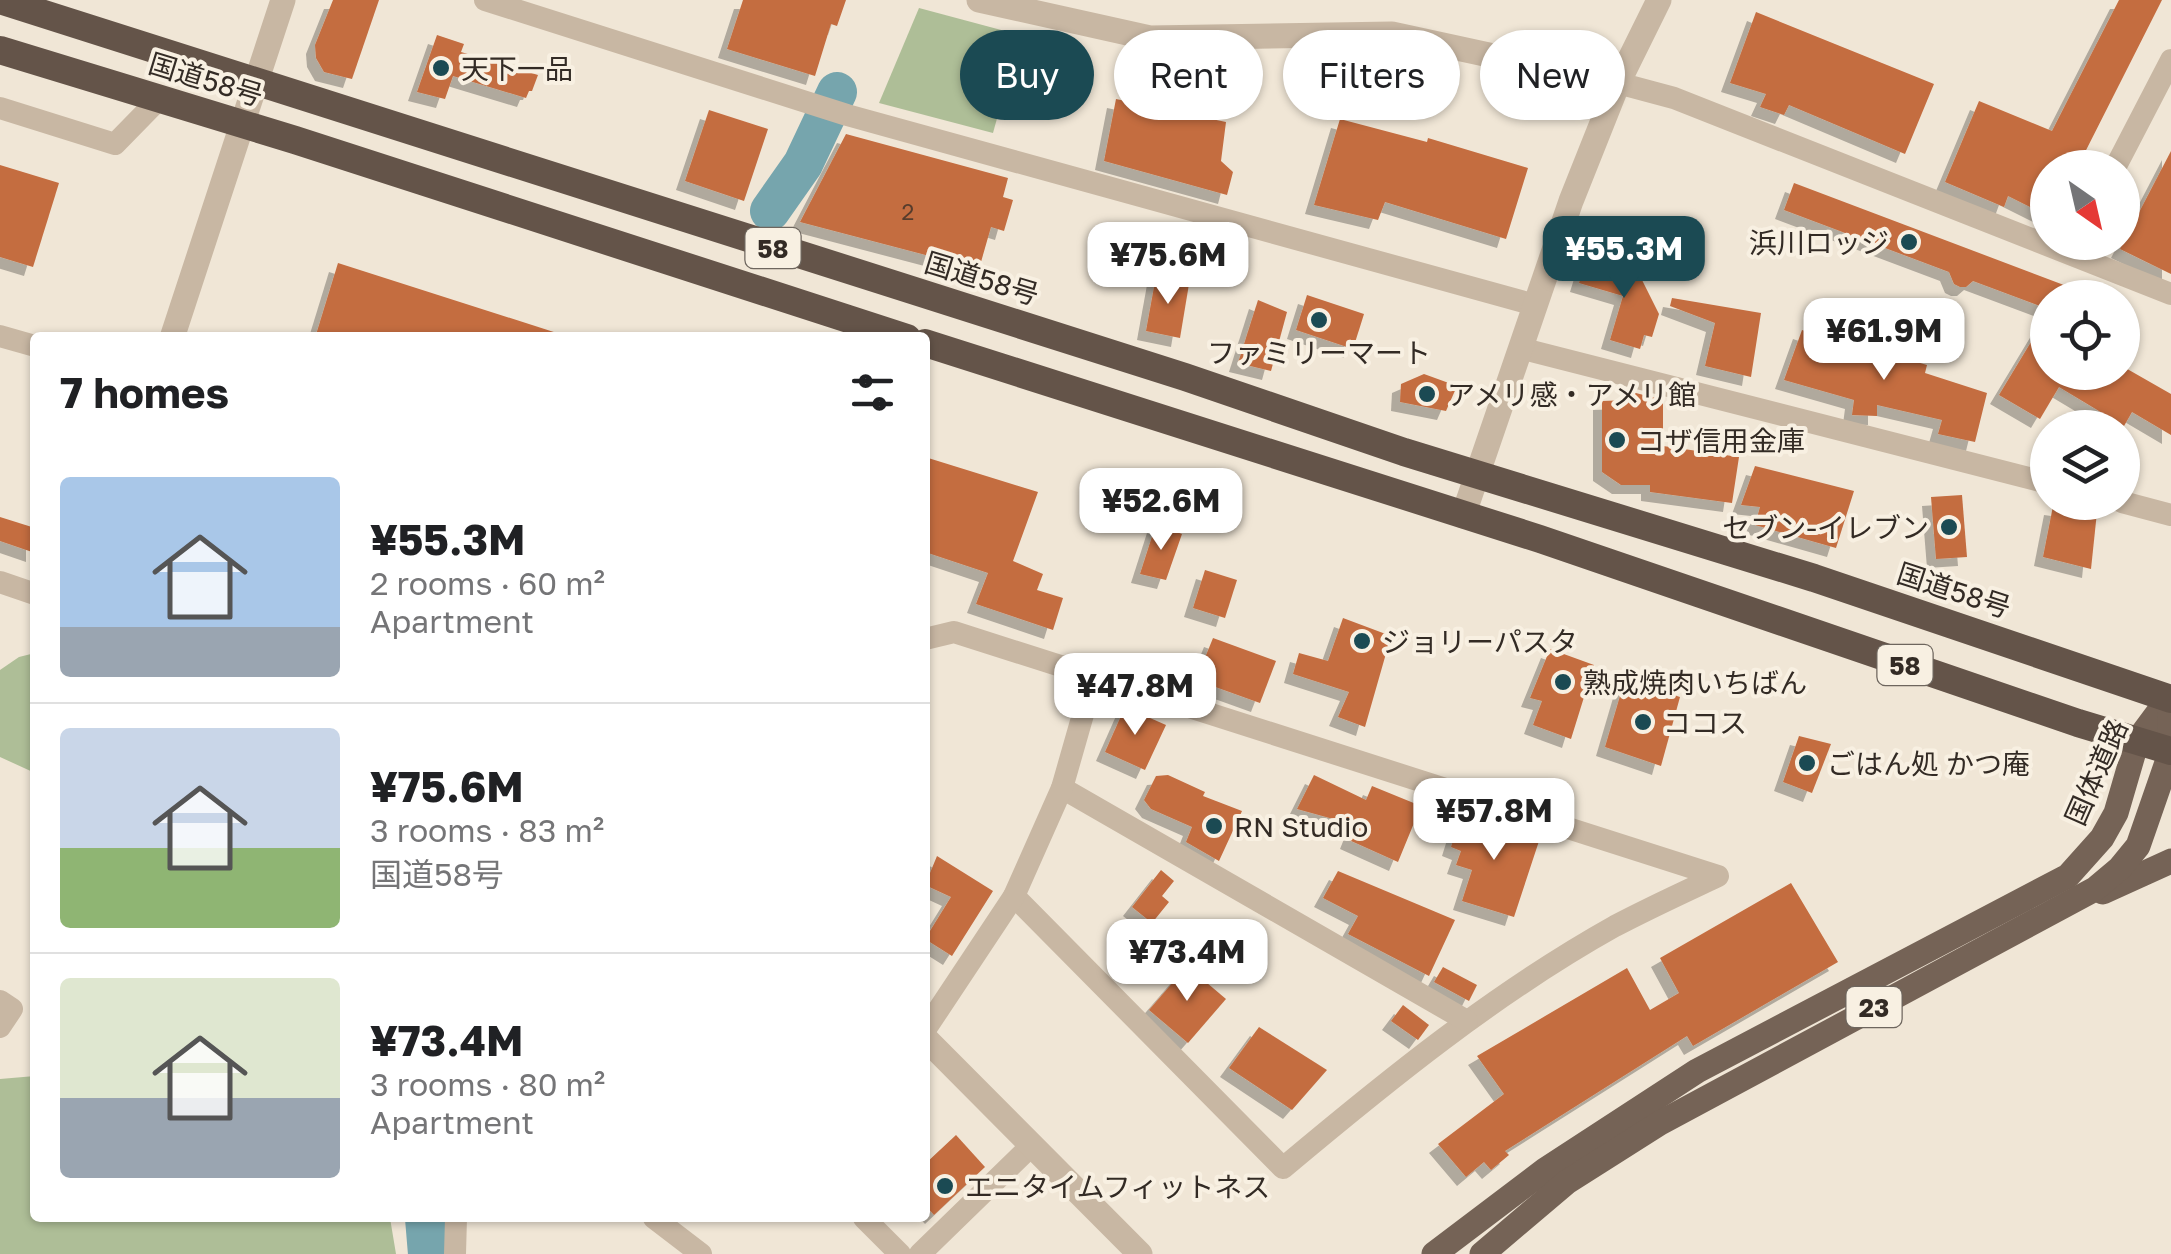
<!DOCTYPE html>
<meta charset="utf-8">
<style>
:root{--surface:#fff;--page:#f6f6f6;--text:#202124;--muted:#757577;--line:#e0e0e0;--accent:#1b4a53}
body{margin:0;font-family:"Golos Text","Noto Sans JP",sans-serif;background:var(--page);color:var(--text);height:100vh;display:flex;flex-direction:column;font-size:38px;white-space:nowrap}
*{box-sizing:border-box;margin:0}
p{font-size:32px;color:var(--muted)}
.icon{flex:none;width:55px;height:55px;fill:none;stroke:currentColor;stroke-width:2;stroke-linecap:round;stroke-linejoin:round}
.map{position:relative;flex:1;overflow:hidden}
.details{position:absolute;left:30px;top:332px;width:900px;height:890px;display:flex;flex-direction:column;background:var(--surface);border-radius:10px;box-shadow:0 2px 8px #0004}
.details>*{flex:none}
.guide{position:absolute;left:960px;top:30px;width:950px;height:90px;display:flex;gap:20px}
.needle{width:65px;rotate:146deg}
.buttons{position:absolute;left:2030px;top:150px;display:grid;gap:20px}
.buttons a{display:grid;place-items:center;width:110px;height:110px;border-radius:50%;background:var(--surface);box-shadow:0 2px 8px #0004;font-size:50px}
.price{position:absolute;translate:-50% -85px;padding:0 22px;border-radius:20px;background:#fff;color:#222;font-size:32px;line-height:65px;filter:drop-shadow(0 2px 5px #0008)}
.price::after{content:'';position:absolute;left:50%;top:60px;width:30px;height:22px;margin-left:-15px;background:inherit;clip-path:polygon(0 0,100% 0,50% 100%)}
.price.current{background:var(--accent);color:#fff}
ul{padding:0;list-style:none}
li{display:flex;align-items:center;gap:30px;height:250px;padding:0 30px}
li+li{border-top:2px solid var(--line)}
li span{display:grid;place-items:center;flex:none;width:280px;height:200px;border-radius:10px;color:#555}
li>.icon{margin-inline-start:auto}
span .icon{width:120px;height:120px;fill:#fffc;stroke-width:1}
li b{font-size:42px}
h2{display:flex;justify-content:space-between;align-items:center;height:120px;padding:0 30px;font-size:42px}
.pill{padding:0 35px;border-radius:45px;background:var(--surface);box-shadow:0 2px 8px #0004;font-size:35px;line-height:90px}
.pill.current{background:var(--accent);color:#fff}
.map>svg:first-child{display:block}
</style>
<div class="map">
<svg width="2171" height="1254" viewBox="0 0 2171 1254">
<defs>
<filter id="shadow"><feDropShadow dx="-9" dy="9" stdDeviation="0" flood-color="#0004"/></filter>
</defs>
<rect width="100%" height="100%" fill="#f0e6d6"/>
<!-- green -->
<g fill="#aebe97">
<polygon points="919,8 1020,35 993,133 879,103"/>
<polygon points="31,654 35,655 35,773 0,757 0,670 19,657"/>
<polygon points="35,1076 35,1218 390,1218 396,1254 0,1254 0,1079"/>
</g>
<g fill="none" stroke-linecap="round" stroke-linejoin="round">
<!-- river -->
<g stroke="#76a5ad" stroke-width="40">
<polyline points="770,211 803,164 837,92"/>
<polyline points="425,1218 428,1254"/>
</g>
</g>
<!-- building -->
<g fill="#c46d40" filter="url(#shadow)">
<polygon points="333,0 379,0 352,79 324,72 316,58 315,45"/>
<polygon points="743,0 846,0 837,26 831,24 815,76 727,49"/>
<polygon points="2119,0 2162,0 2077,168 2048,168 2048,216 2008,196 2004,207 1945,182 1979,101 2052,131"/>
<polygon points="1756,12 1934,84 1905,154 1789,105 1784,115 1760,107 1766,94 1730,83"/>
<polygon points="437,35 464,44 461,52 538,75 532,91 529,91 526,98 453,76 445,99 417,92"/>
<polygon points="1116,99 1226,122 1221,161 1233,172 1227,195 1104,161"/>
<polygon points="709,110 768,129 744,201 685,181"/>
<polygon points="1340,119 1427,142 1428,138 1528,168 1506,239 1385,202 1378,220 1314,205"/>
<polygon points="846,134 1008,178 1003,197 1013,200 1004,231 991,227 979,269 800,222"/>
<polygon points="2171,151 2171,274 2120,249"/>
<polygon points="0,165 59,183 33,267 0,257"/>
<polygon points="1794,183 2093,296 2092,298 2048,298 2048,309 1973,281 1966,287 1960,287 1954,284 1949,272 1784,210"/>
<polygon points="1587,257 1634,271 1633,274 1640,276 1659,314 1652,337 1644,335 1640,349 1610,340 1623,296 1579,283"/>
<polygon points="338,263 560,334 559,338 315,338"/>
<polygon points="1156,276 1189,284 1180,338 1146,331"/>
<polygon points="1307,295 1364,314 1353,349 1296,330"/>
<polygon points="1672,298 1761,313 1751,377 1705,366 1715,323 1670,306"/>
<polygon points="1258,300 1287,312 1271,371 1238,363"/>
<polygon points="2048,314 2048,372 2122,372 2122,366 2171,394 2171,435 2132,412 2124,426 2059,387 2040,419 1999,395"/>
<polygon points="1802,330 1837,342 1838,333 1877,343 1876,350 1927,365 1925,373 1987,393 1975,442 1938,434 1942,420 1877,405 1877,416 1852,415 1854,400 1784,380"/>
<polygon points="1424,374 1457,386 1446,411 1400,402 1401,384"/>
<polygon points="1632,392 1663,400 1663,446 1739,457 1732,503 1650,492 1650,485 1621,485 1602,472 1602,401 1630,400"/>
<polygon points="925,457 1038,492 1013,561 1043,574 1037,590 1063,598 1053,630 976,604 988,573 925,552"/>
<polygon points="1755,466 1854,491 1836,548 1755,525 1760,507 1741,505"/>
<polygon points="1962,495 1967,557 1936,559 1931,497"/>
<polygon points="2053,506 2097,512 2091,569 2043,557"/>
<polygon points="0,517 35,528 35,553 0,541"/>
<polygon points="1156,524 1182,534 1166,580 1140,574"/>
<polygon points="1205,570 1237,580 1225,618 1193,608"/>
<polygon points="1343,618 1391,636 1365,727 1338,717 1349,692 1293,674 1299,653 1328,661"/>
<polygon points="1213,638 1276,661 1260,703 1196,680"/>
<polygon points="1550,649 1594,665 1571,739 1533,725 1542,701 1530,698"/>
<polygon points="1625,679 1680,697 1661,766 1605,747"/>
<polygon points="1125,707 1166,725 1145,770 1105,752"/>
<polygon points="1799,736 1831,744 1812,793 1783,782"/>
<polygon points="1168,775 1205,792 1203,796 1242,811 1219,861 1186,842 1192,827 1151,809 1144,800 1156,776"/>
<polygon points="1314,775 1366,800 1372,786 1421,806 1398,862 1349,840 1355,825 1297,809"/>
<polygon points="1462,812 1540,838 1514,917 1462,901 1472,870 1456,865 1461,851 1451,847"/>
<polygon points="937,856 993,891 952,956 925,939 951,897 925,885"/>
<polygon points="1161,870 1174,881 1162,896 1169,902 1152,923 1132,907"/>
<polygon points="1338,871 1455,920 1429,976 1348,934 1358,916 1323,898"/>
<polygon points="1791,883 1838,962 1693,1046 1687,1036 1505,1151 1509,1155 1491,1170 1484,1162 1466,1177 1438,1144 1504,1094 1477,1056 1627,968 1650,1010 1679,993 1660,958"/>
<polygon points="1187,966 1226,999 1188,1043 1149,1010"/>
<polygon points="1443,967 1477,985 1469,1001 1434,982"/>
<polygon points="1403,1005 1429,1025 1418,1040 1391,1021"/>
<polygon points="1259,1027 1327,1070 1292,1110 1229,1068"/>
<polygon points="956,1135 985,1167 934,1215 925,1205 925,1164"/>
</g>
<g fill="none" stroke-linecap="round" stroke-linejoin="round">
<!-- minor -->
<g stroke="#c8b7a3" stroke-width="22">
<polyline points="485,0 847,115 1535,305"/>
<polyline points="1618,83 1674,98 2171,294"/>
<polyline points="0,108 115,144 159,99"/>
<polyline points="2115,168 2171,60"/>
<polyline points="0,336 35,346"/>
<polyline points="1520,348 2048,483"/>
<polyline points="2122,502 2171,515"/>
<polyline points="0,582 35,594"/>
<path d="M925,639L954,632L1718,876C1684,892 1649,908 1615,926C1495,993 1388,1080 1283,1168L1014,896"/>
<polyline points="1062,788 1467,1021"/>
<polyline points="0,1001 12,1009 0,1027"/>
<polyline points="925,1030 1014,896 1062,788 1094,676"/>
<polyline points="654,1218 701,1254"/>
<polyline points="864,1218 900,1254"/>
<polyline points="455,1254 456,1218"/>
<polyline points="920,1254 1032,1145"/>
</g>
<!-- tertiary -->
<g stroke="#c8b7a3" stroke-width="25">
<polyline points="979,0 1150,38 1392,34 1618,83"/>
<polyline points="172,338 283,0"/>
<polyline points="1463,516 1571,201 1618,83 1659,0"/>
<polyline points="925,1038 1140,1254"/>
</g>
<!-- primary -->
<g stroke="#756356" stroke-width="25">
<polyline points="2103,892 2171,861"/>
<polyline points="1434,1254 1545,1170 1697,1071 2068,876 2102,838 2116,813 2137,741 2169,698"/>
<polyline points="1482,1254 1567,1182 1660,1123 2095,889 2120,868 2138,846 2171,751 2169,698"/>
</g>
<!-- trunk -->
<g stroke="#645449" stroke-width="28">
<polyline points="0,0 1185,377 1404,452 1814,578 2171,699"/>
<polyline points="0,50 295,140 907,338"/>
<polyline points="925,343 1540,539 2078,723 2171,751"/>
</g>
</g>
<!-- markers -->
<g fill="#1b4a53" stroke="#f8f0e2" stroke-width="4">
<circle cx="441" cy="68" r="10"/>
<circle cx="1909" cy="242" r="10"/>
<circle cx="1319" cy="320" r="10"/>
<circle cx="1427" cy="394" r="10"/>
<circle cx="1617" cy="440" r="10"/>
<circle cx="1949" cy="527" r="10"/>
<circle cx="1362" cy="641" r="10"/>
<circle cx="1563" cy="682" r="10"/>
<circle cx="1643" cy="722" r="10"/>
<circle cx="1807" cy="763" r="10"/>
<circle cx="1214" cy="826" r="10"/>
<circle cx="945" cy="1186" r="10"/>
</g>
<g text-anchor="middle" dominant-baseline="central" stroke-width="8" stroke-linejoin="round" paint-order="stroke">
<!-- number labels -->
<g font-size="22" fill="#573c2c">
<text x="908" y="211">2</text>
</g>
<!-- shield labels -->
<g fill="#f8f0e2" stroke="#6e665e" stroke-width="2.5">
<rect x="745.5" y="228" width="55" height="40" rx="8"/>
<rect x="1877.5" y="645" width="55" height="40" rx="8"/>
<rect x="1846.5" y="987" width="55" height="40" rx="8"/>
</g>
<g font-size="25" font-weight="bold" fill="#332b25">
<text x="773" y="248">58</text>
<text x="1905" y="665">58</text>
<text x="1874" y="1007">23</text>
</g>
<!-- poi labels -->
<g font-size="28" fill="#332b25" stroke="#f8f0e2" text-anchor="start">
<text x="461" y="68">天下一品</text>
<text x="1889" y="242" text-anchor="end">浜川ロッジ</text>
<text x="1319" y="352" text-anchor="middle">ファミリーマート</text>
<text x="1447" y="394">アメリ感・アメリ館</text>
<text x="1637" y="440">コザ信用金庫</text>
<text x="1929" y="527" text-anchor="end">セブン-イレブン</text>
<text x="1382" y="641">ジョリーパスタ</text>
<text x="1583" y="682">熟成焼肉いちばん</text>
<text x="1663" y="722">ココス</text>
<text x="1827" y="763">ごはん処 かつ庵</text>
<text x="1234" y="826">RN Studio</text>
<text x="965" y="1186">エニタイムフィットネス</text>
</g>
<!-- street labels -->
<g font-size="28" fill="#332b25" stroke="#f8f0e2">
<text transform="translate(206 79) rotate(17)">国道58号</text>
<text transform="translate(982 278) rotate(17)">国道58号</text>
<text transform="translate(1954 590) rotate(18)">国道58号</text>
<text transform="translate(2096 772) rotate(-66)">国体道路</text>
</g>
</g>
</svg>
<div class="buttons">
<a><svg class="needle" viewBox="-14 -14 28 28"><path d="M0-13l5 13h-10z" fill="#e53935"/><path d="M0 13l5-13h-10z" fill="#757577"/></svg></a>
<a><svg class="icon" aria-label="locate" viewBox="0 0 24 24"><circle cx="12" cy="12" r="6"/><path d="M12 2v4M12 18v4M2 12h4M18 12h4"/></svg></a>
<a><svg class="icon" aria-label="layers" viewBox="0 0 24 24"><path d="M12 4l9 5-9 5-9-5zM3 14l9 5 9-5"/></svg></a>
</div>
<b class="price current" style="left:1624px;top:301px">¥55.3M</b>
<b class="price" style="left:1168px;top:307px">¥75.6M</b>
<b class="price" style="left:1884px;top:383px">¥61.9M</b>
<b class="price" style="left:1161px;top:553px">¥52.6M</b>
<b class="price" style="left:1135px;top:738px">¥47.8M</b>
<b class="price" style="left:1494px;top:863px">¥57.8M</b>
<b class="price" style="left:1187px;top:1004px">¥73.4M</b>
<div class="guide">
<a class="pill current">Buy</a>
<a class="pill">Rent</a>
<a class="pill">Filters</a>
<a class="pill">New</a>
</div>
<section class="details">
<h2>7 homes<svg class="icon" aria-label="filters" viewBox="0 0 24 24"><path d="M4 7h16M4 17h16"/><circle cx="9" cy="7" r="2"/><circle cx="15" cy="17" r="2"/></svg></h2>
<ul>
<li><span style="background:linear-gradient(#a9c7e8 75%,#9aa5b1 0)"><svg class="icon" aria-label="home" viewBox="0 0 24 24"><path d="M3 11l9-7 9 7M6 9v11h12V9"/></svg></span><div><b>¥55.3M</b><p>2 rooms · 60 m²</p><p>Apartment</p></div></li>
<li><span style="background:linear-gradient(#c9d6e8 60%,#8fb573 0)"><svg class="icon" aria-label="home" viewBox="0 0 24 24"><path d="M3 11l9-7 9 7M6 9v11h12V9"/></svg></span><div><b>¥75.6M</b><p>3 rooms · 83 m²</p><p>国道58号</p></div></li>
<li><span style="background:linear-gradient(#dfe7d0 60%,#9aa5b1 0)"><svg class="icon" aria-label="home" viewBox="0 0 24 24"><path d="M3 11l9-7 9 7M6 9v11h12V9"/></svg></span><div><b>¥73.4M</b><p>3 rooms · 80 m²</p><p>Apartment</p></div></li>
</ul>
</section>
</div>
